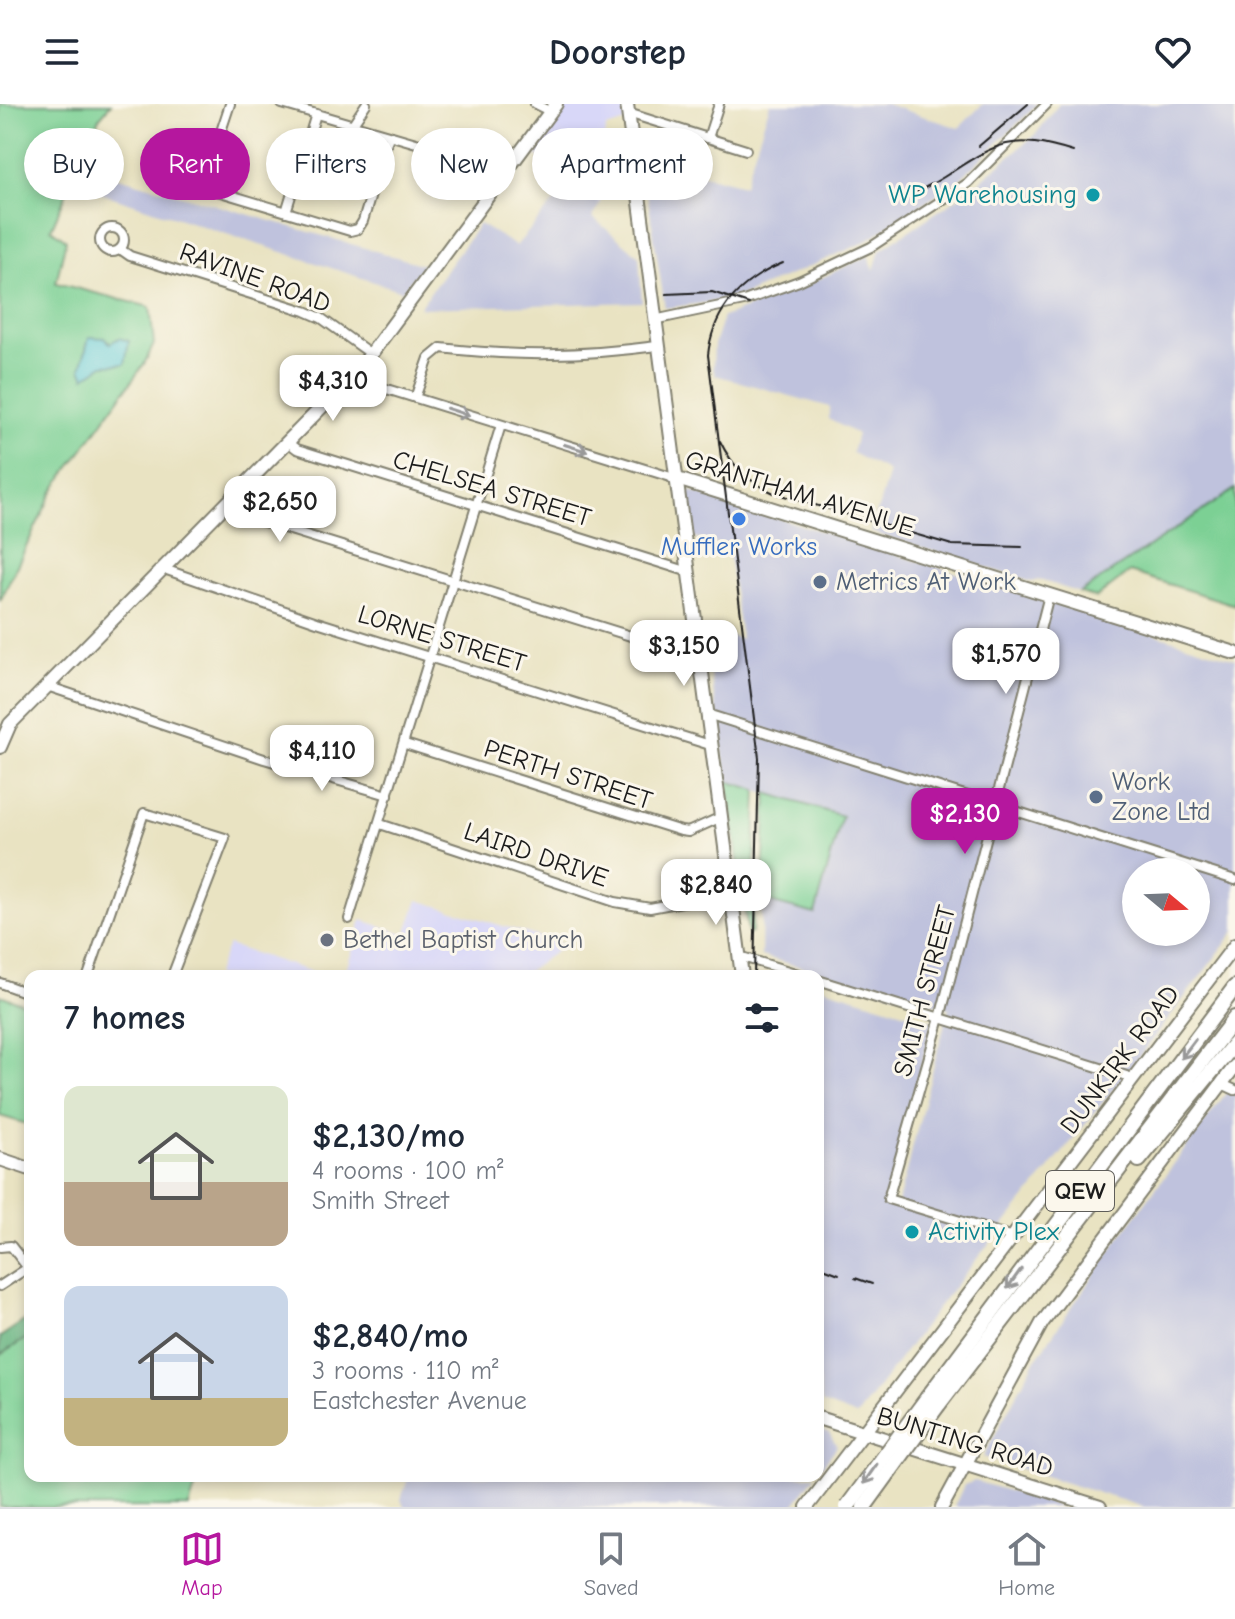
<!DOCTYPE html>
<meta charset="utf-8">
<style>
:root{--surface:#fff;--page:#f6f6f7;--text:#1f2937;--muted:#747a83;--line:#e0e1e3;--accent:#b5179e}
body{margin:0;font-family:"Comic Neue",sans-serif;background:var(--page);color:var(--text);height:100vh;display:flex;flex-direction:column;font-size:30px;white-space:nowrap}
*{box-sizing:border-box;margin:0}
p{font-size:26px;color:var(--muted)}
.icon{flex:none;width:44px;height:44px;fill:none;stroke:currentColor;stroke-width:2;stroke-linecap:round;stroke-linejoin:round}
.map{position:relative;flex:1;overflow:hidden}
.side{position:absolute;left:24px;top:866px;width:800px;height:512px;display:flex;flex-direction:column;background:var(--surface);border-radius:16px;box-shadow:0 4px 12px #0003}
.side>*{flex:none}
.guide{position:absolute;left:24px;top:24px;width:800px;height:72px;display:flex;gap:16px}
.needle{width:52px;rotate:109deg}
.tools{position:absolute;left:1122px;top:754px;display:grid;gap:16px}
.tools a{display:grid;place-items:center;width:88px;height:88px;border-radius:50%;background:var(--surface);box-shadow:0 4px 12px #0003;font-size:40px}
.price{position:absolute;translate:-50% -68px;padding:0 18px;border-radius:16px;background:#fff;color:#222;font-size:26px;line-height:52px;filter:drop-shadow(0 2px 4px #0008)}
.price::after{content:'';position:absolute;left:50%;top:48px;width:24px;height:18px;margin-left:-12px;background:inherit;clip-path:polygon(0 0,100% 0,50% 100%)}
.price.selected{background:var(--accent);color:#fff}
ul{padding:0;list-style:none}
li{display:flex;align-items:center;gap:24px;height:200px;padding:0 40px}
li span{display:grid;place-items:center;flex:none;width:224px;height:160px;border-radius:16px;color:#555}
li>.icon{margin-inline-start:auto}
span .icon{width:96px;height:96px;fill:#fffc;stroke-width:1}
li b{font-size:34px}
h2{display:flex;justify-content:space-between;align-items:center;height:96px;padding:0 40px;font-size:34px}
.tag{padding:0 28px;border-radius:36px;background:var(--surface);box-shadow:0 4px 12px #0003;font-size:28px;line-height:72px}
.tag.selected{background:var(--accent);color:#fff}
header{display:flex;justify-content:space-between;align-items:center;height:104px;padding:0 40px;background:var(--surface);font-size:36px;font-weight:700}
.tabs{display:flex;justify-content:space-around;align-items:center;height:112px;border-top:2px solid var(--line);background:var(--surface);font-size:22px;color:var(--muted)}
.tabs a{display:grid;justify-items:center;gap:4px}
.tabs .selected{color:var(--accent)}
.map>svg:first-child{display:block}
</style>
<header><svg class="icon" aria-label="menu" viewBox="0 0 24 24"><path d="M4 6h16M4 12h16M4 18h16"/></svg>Doorstep<svg class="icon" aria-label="heart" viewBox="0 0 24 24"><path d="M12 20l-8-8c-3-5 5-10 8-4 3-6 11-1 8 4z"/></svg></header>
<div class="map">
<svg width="1235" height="1403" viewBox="0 0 1235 1403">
<rect width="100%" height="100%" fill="#fbf7ec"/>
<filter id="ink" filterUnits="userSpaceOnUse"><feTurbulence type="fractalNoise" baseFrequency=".0125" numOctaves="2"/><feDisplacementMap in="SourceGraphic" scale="16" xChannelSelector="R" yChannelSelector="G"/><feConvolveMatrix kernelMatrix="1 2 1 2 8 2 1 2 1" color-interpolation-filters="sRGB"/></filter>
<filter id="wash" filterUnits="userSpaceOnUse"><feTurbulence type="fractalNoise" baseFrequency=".006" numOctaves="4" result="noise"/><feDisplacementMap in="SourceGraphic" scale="32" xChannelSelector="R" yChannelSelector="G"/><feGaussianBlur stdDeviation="1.8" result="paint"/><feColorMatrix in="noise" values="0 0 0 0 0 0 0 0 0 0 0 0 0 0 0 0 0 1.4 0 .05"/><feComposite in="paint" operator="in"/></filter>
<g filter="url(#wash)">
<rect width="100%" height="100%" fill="#e9e3c2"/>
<!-- built -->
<g fill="#d8d7f8">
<polygon points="567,0 624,0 626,18 606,24 600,100 532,48"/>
<polygon points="418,796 565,841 521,872 344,872 362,816 406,830"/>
<polygon points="228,841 325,872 215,872"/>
</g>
<!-- industrial -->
<g fill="#bfc2dd" fill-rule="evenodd">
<polygon points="770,0 886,0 959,24 983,0 1038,0 959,76 861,140 734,195 665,204 642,56 744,81"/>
<polygon points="1059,0 1235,0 1235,385 1080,489 1040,476 1032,478 871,428 889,368 852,349 857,330 828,315 830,303 715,271 713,264 714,241 723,213 802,183 868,152 874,166 880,146 967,88 1036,30"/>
<polygon points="77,61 424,161 402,187 70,79"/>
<polygon points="572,77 600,100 592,113 639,152 642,198 419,204 479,120 516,142"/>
<path d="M687,386L1235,555V827L1133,961L942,1198L857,1312L822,1299L818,1272V882L933,917L886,1099L897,1102L949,904L761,852L762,796L815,810L842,712L727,677L704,526L741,535L728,443L690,433ZM1136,768H1196V828H1136Z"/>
<polygon points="1235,977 1235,1403 1144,1403 983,1353 1034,1258 1122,1130"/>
<polygon points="818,1325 829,1329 837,1342 818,1368"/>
<polygon points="409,1372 815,1372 792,1403 404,1403 401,1395"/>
<polygon points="975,1377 1062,1403 954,1403 964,1381"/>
</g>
<!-- green -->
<g fill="#7bd094" stroke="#4c7658" stroke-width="2">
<polygon points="0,0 111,0 99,14 51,125 66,136 56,179 150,203 154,240 144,260 53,387 0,497"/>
<polygon points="1235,385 1235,501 1130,468 1096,494 1080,489"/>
<polygon points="727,677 757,686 752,829 748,830"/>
<polygon points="767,689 842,712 815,810 762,796"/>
<polygon points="0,891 30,902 30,1021 0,1012"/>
<polygon points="30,1232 30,1372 199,1372 189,1403 0,1403 0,1251"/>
</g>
<!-- forest -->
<polygon fill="#64b27e" stroke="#40674d" stroke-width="2" points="30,1213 30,1232 0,1251 0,1233"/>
<!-- water -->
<polygon fill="#5ecad5" stroke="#3d7378" stroke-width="2" points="89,233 105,234 110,239 119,234 129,237 125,260 103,261 85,273 81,265"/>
</g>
<g filter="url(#ink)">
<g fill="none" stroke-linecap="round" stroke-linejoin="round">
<defs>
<g id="street">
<polyline points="230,0 205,76 207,84 350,127 358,125 363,117 389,32"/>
<polyline points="282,0 509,66"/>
<polyline points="535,0 551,8"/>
<polyline points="628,9 746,46"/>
<polyline points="352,21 366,0"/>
<polyline points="708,34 719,0"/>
<polyline points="286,108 316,10"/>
<circle cx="112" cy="136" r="12"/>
<polyline points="120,145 130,152 305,207 321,214 371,250"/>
<polyline points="654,216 744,197 799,177 871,143 968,79 1047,0"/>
<polyline points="351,274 674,374"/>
<path d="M415,294L429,254L441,244C518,253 581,252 657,242"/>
<polyline points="288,338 297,345 686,467"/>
<polyline points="223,405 698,553"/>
<polyline points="164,465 317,518 710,641"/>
<polyline points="47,582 264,655 388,691"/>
<polyline points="707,610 1235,776"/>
<polyline points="405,640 681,727 688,728 719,714"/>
<polyline points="380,720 615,798 650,804 730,789"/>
<polyline points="349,815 501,321"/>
<polyline points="739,852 805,872"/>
<polyline points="88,872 144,709 225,734 172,872"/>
<polyline points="818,876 1133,974"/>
<polyline points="0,879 30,890"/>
<polyline points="1222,980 1235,986"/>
<polyline points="1013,1133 888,1095 940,914 1049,491"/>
<polyline points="0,1143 11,1142 28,1164"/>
<polyline points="0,1182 29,1163"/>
</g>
<g id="secondary">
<polyline points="627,0 742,872"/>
<polyline points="674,374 1235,549"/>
<polyline points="0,643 10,620 362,262 556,0"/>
<polyline points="0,1055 30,1065"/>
<polyline points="818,1314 1100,1403"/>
<polyline points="807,1403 1235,841"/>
<polyline points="942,1403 1042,1219 1235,962"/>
</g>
<g id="highway">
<polyline points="1139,1056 1235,939"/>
<polyline points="928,1293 1235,883"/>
<polyline points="938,1301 1235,914"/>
</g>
</defs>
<!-- street casing -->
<use href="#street" stroke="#82806f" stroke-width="12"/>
<!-- secondary casing -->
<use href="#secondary" stroke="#82806f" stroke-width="16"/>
<!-- highway casing -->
<use href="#highway" stroke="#82806f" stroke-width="18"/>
<!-- street -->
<use href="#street" stroke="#fff" stroke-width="8"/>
<!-- secondary -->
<use href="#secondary" stroke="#fff" stroke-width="12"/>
<!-- highway -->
<use href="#highway" stroke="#fff" stroke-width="14"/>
<!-- rail -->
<g stroke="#1c1c1c" stroke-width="2">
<polyline points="979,42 1028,0"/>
<path d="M909,93C921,85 935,79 947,71C997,38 1013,29 1073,48"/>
<polyline points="666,190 712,188 749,200"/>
<path d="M720,337C732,362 748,378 774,389L952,441L1022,443"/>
<path d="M754,872L759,654L708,251C713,205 742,176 783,159"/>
<polyline points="818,1162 839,1170"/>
<polyline points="855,1174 872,1180"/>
</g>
<defs>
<g id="highway-bridge">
<polyline points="847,1403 928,1293"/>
<polyline points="864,1403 938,1301"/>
</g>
</defs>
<!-- highway-bridge casing -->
<use href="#highway-bridge" stroke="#82806f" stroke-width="18" stroke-linecap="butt"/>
<!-- highway-bridge -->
<use href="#highway-bridge" stroke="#fff" stroke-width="14"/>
</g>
<!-- one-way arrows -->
<defs><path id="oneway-shaft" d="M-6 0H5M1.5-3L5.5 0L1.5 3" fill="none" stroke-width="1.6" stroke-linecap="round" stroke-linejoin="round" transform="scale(2)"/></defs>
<g stroke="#999">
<use href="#oneway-shaft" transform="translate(458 308) rotate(18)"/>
<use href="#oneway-shaft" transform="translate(576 344) rotate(17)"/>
<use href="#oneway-shaft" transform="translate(1188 945) rotate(127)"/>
<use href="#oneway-shaft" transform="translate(1014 1175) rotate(126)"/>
<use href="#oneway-shaft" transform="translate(870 1370) rotate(125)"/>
</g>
</g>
<!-- markers -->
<g fill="#0f9aa8" stroke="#fbf7ec" stroke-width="3">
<circle cx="1093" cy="91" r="8"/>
<circle cx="912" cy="1128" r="8"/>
</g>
<circle fill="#3f7fe0" stroke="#fbf7ec" stroke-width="3" cx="739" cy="415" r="8"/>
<g fill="#5c6f8a" stroke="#fbf7ec" stroke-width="3">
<circle cx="820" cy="478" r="8"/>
<circle cx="1096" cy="693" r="8"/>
</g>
<circle fill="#6b7280" stroke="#fbf7ec" stroke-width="3" cx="327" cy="836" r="8"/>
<g text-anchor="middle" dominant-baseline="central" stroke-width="6" stroke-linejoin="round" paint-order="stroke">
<!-- shield labels -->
<rect fill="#fbf7ec" stroke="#5f5e5a" stroke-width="2" x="1046" y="1067" width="68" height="40" rx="6"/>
<g font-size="24" font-weight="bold" fill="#1c1c1c">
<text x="1080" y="1087">QEW</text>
</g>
<!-- culture labels -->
<g font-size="26" fill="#0d838f" stroke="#fbf7ec" text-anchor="end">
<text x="1077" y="91">WP Warehousing</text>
<text x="928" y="1128" text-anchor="start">Activity Plex</text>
</g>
<!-- street labels -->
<g font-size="26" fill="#1c1c1c" stroke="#fbf7ec">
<text transform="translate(255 174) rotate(20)">RAVINE ROAD</text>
<text transform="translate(492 385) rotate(17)">CHELSEA STREET</text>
<text transform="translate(800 390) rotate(17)">GRANTHAM AVENUE</text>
<text transform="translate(442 535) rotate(17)">LORNE STREET</text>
<text transform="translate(568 671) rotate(18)">PERTH STREET</text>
<text transform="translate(536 751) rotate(19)">LAIRD DRIVE</text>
<text transform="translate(925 887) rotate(-75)">SMITH STREET</text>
<text transform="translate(1120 956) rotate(-53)">DUNKIRK ROAD</text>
<text transform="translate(965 1338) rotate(17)">BUNTING ROAD</text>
</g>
<!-- shop labels -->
<g font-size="26" fill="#366cbe" stroke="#fbf7ec">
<text x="739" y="443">Muffler Works</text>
</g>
<!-- service labels -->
<g font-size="26" fill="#4e5e75" stroke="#fbf7ec" text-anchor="start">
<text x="836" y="478">Metrics At Work</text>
<text x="1112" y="678">Work<tspan x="1112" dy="30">Zone Ltd</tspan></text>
</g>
<!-- worship labels -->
<g font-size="26" fill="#5b616d" stroke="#fbf7ec" text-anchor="start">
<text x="343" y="836">Bethel Baptist Church</text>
</g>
</g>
</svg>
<div class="tools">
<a><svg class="needle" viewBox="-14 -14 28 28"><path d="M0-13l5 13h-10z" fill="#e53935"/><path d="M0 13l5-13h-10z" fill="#747a83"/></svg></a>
</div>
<b class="price" style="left:333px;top:319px">$4,310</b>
<b class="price" style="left:280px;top:440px">$2,650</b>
<b class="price" style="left:684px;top:584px">$3,150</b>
<b class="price" style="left:1006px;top:592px">$1,570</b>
<b class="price" style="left:322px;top:689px">$4,110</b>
<b class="price selected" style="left:965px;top:752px">$2,130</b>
<b class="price" style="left:716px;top:823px">$2,840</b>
<div class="guide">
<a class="tag">Buy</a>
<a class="tag selected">Rent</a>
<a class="tag">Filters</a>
<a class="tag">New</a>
<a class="tag">Apartment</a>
</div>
<section class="side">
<h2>7 homes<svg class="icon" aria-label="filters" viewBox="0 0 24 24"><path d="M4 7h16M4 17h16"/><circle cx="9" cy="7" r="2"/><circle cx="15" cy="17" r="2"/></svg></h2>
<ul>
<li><span style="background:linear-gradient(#dfe7d0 60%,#b9a48a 0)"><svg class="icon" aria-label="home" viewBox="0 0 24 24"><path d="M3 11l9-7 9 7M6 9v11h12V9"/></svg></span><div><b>$2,130/mo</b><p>4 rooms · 100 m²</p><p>Smith Street</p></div></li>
<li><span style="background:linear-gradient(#c9d6e8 70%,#c2b280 0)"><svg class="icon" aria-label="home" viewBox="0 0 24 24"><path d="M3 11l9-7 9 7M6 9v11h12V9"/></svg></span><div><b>$2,840/mo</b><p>3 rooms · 110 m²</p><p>Eastchester Avenue</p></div></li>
</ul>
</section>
</div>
<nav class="tabs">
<a class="selected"><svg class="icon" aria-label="map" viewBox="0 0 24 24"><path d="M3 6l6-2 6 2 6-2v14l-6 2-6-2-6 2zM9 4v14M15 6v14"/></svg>Map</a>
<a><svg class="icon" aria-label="saved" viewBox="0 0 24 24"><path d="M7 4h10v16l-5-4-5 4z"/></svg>Saved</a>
<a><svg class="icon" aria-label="home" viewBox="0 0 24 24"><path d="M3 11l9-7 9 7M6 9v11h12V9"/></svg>Home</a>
</nav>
